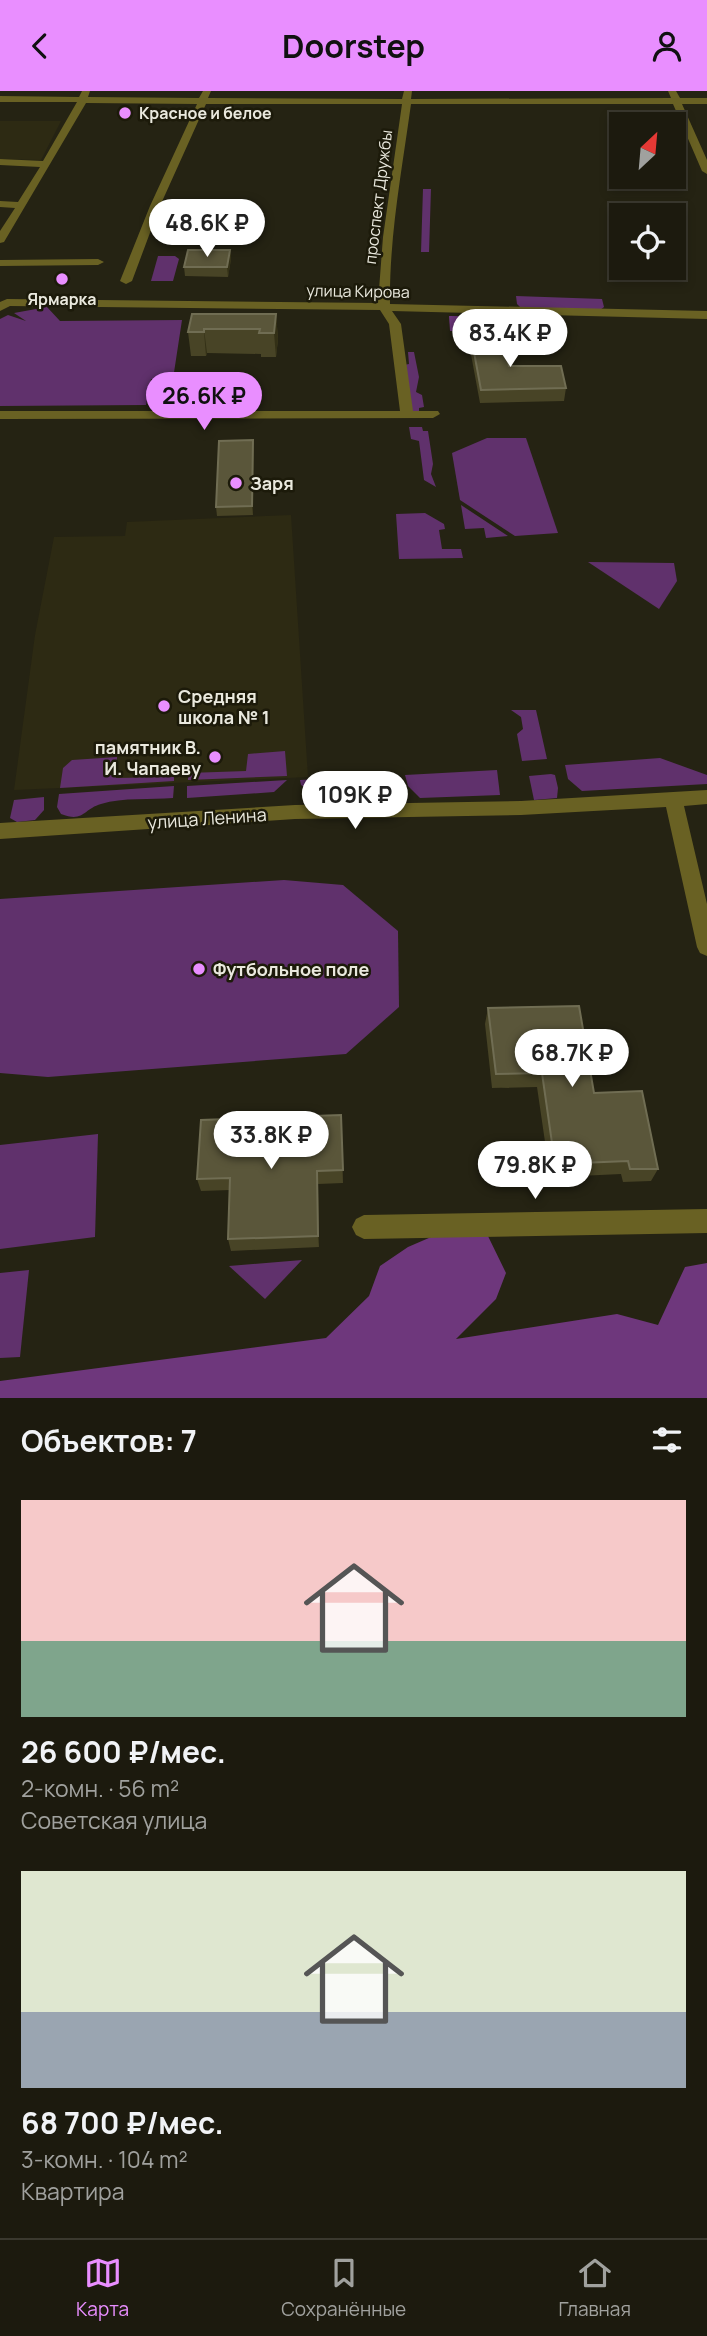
<!DOCTYPE html>
<html lang="ru">
<meta charset="utf-8">
<style>
:root{--surface:#1c1a0e;--page:#29271c;--text:#f1f3f6;--muted:#a0a19e;--line:#3a382e;--accent:#e98eff}
body{margin:0;font-family:Manrope,sans-serif;background:var(--page);color:var(--text);height:100vh;display:flex;flex-direction:column;font-size:26px;white-space:nowrap}
*{box-sizing:border-box;margin:0}
p{font-size:23px;color:var(--muted)}
.icon{flex:none;width:38px;height:38px;fill:none;stroke:currentColor;stroke-width:2;stroke-linecap:round;stroke-linejoin:round}
.map{position:relative;height:1307px;overflow:hidden}
.panel{display:flex;flex-direction:column;background:var(--surface);flex:1}
.panel>*{flex:none}
.needle{width:46px;rotate:26deg}
.controls{position:absolute;left:609px;top:21px;display:grid;gap:14px}
.controls a{display:grid;place-items:center;width:77px;height:77px;border-radius:0px;background:var(--surface);box-shadow:0 4px 10px #0003,0 0 0 2px var(--line);font-size:35px}
.price{position:absolute;translate:-50% -60px;padding:0 16px;border-radius:24px;background:#fff;color:#222;font-size:23px;line-height:46px;filter:drop-shadow(0 2px 4px #0008)}
.price::after{content:'';position:absolute;left:50%;top:42px;width:21px;height:16px;margin-left:-10px;background:inherit;clip-path:polygon(0 0,100% 0,50% 100%)}
.price.selected{background:var(--accent);color:#111}
ul{padding:0;list-style:none}
li{display:grid;align-content:center;gap:14px;height:371px;padding:0 21px}
li span{display:grid;place-items:center;height:217px;border-radius:0px;color:#555}
li>.icon{margin-inline-start:auto}
span .icon{width:126px;height:126px;fill:#fffc;stroke-width:1}
li b{font-size:30px}
h2{display:flex;justify-content:space-between;align-items:center;height:84px;padding:0 21px;font-size:30px}
header{display:flex;justify-content:space-between;align-items:center;height:91px;padding:0 21px;background:var(--accent);color:#111;font-size:32px;font-weight:700}
.dock{display:flex;justify-content:space-around;align-items:center;height:98px;border-top:2px solid var(--line);background:var(--surface);font-size:19px;color:var(--muted)}
.dock a{display:grid;justify-items:center;gap:4px}
.dock .selected{color:var(--accent)}
.map>svg:first-child{display:block}
</style>
<header><svg class="icon" aria-label="back" viewBox="0 0 24 24"><path d="M15 5l-7 7 7 7"/></svg>Doorstep<svg class="icon" aria-label="person" viewBox="0 0 24 24"><circle cx="12" cy="8" r="4"/><path d="M4 21q1-7 8-7t8 7"/></svg></header>
<div class="map">
<svg width="707" height="1307" viewBox="0 0 707 1307">
<rect width="100%" height="100%" fill="#252313"/>
<!-- built -->
<g fill="#2d2a13">
<polygon points="0,30 61,30 41,69 0,68"/>
<polygon points="291,424 308,686 14,699 35,544 54,446 125,445 127,431"/>
</g>
<!-- green -->
<g fill="#60316c">
<polygon points="423,98 431,98 429,161 421,161"/>
<polygon points="158,165 175,165 179,168 173,190 151,190"/>
<polygon points="516,205 602,208 604,216 600,219 521,217 517,213"/>
<polygon points="47,216 60,230 182,229 173,288 151,288 146,314 0,315 0,228 8,224 26,230 14,222"/>
<polygon points="408,261 414,261 419,286 416,301 422,304 424,316 419,317 419,321 407,320 404,274 409,273"/>
<polygon points="409,336 422,336 423,340 428,340 433,373 431,383 436,396 424,389 419,350 411,348"/>
<polygon points="487,347 526,347 558,442 515,445 460,409 452,362"/>
<polygon points="461,414 508,445 486,447 484,437 465,438"/>
<polygon points="425,422 444,433 445,438 439,439 442,458 461,458 463,467 399,468 396,423"/>
<polygon points="588,471 674,472 677,490 659,518"/>
<polygon points="511,619 536,619 547,668 522,670 517,643 523,638 521,626"/>
<polygon points="285,660 287,685 188,689 188,682 246,680 248,663"/>
<polygon points="117,666 116,687 174,686 174,690 60,697 63,677 72,669"/>
<polygon points="660,667 707,684 707,693 582,700 568,688 565,674"/>
<polygon points="497,679 500,704 420,707 408,695 405,684"/>
<polygon points="551,683 555,684 558,697 557,707 534,709 529,685"/>
<polygon points="391,684 391,693 308,699 301,694 300,689"/>
<polygon points="287,689 274,701 187,707 187,695"/>
<path d="M174,695L173,707C151,709 123,706 101,713C83,718 84,732 61,723L57,716L59,703Z"/>
<polygon points="44,706 44,719 35,729 17,731 10,727 14,709"/>
<polygon points="284,789 343,794 398,840 399,916 346,963 48,986 0,982 0,808"/>
<polygon points="98,1043 95,1146 0,1158 0,1054"/>
<polygon points="302,1169 265,1208 229,1175"/>
<polygon points="29,1179 20,1266 0,1267 0,1182"/>
</g>
<!-- forest -->
<g fill="#6e377c">
<polygon points="449,225 540,226 543,240 450,240"/>
<polygon points="445,1140 486,1141 506,1182 496,1208 456,1248 617,1223 658,1234 685,1176 707,1172 707,1307 0,1307 0,1290 326,1247 369,1205 380,1175 408,1156"/>
</g>
<g fill="none" stroke-linecap="round" stroke-linejoin="round">
<!-- street -->
<g fill="#696123" fill-rule="evenodd">
<path d="M82,0H90L88,6L199,7L203,0H211L208,7L402,8L404,0H412L411,8L671,7L668,0H676L680,7H707V13H682L707,69V83L702,80L673,13H411C402,79 389,146 390,213L707,220V228L392,220L401,233L413,320H438L440,323L433,327L0,328V320H400L389,233L380,219L10,215L0,220V211L7,208L378,212L383,146L402,13H206L160,115L132,190L126,193L120,190L150,115L197,13L86,12L4,151L0,152V140L15,117L0,116V110L18,111L40,76L0,74V68L43,70L77,11H0V5L79,6Z"/>
<polygon points="0,169 98,168 104,171 98,174 0,175"/>
<polygon points="707,699 707,713 684,715 707,813 707,865 700,862 697,856 666,716 521,724 295,728 0,748 0,732 295,714 521,710"/>
<polygon points="707,1118 707,1142 364,1148 356,1144 352,1136 356,1128 364,1124"/>
</g>
</g>
<!-- wall -->
<g fill="#484426">
<polygon points="230,159 231,168 228,186 185,185 184,176"/>
<polygon points="276,223 278,248 276,266 261,266 261,263 207,262 206,265 191,265 188,241"/>
<polygon points="471,245 509,275 566,297 564,310 480,312 470,258"/>
<polygon points="253,349 253,424 217,425 216,416"/>
<polygon points="488,917 594,1002 658,1078 651,1090 623,1091 621,1083 579,1085 576,1092 551,1092 537,996 492,997 485,933"/>
<polygon points="341,1024 343,1092 318,1093 319,1156 231,1160 228,1148 230,1099 201,1100 197,1088"/>
</g>
<!-- shaded-wall -->
<g fill="#333016">
<polygon points="230,159 231,168 228,186 227,176"/>
<polygon points="276,223 278,248 276,266 274,242"/>
<polygon points="204,238 207,262 206,265 204,241"/>
<polygon points="253,349 254,359 253,424 252,415"/>
<polygon points="317,1080 318,1093 319,1156 318,1145"/>
</g>
<!-- building -->
<g fill="#5a563a" stroke="#706d53" stroke-width="2">
<polygon points="188,159 230,159 227,176 184,176"/>
<polygon points="192,223 276,223 274,242 259,242 260,238 204,238 204,241 188,241"/>
<polygon points="471,245 502,245 509,275 561,275 566,297 481,299"/>
<polygon points="253,349 252,415 216,416 219,350"/>
<polygon points="579,915 594,1002 642,1000 658,1078 630,1078 628,1070 580,1072 582,1079 556,1080 542,982 496,983 488,917"/>
<polygon points="341,1024 343,1079 317,1080 318,1145 228,1148 230,1087 197,1088 201,1029"/>
</g>
<!-- markers -->
<g fill="#e98eff" stroke="#1c1a0a" stroke-width="2.5">
<circle cx="125" cy="22" r="7"/>
<circle cx="62" cy="188" r="7"/>
<circle cx="236" cy="392" r="7"/>
<circle cx="164" cy="615" r="7"/>
<circle cx="215" cy="666" r="7"/>
<circle cx="199" cy="878" r="7"/>
</g>
<g text-anchor="middle" dominant-baseline="central" stroke-width="5" stroke-linejoin="round" paint-order="stroke">
<!-- far-poi labels -->
<g font-size="16" font-weight="bold" fill="#eae9de" stroke="#1c1a0a" text-anchor="start">
<text x="139" y="22">Красное и белое</text>
<text x="62" y="208" text-anchor="middle">Ярмарка</text>
</g>
<!-- far-street labels -->
<g font-size="16" fill="#eae9de" stroke="#1c1a0a">
<text transform="translate(378 106) rotate(-83)">проспект Дружбы</text>
<text transform="translate(358 200) rotate(1)">улица Кирова</text>
</g>
<!-- poi labels -->
<g font-size="18" font-weight="bold" fill="#eae9de" stroke="#1c1a0a" text-anchor="start">
<text x="250" y="392">Заря</text>
<text x="178" y="605">Средняя<tspan x="178" dy="21">школа № 1</tspan></text>
<text x="201" y="656" text-anchor="end">памятник В.<tspan x="201" dy="21">И. Чапаеву</tspan></text>
<text x="213" y="878">Футбольное поле</text>
</g>
<!-- street labels -->
<g font-size="18" fill="#eae9de" stroke="#1c1a0a">
<text transform="translate(207 727) rotate(-4)">улица Ленина</text>
</g>
</g>
</svg>
<div class="controls">
<a><svg class="needle" viewBox="-14 -14 28 28"><path d="M0-13l5 13h-10z" fill="#e53935"/><path d="M0 13l5-13h-10z" fill="#a0a19e"/></svg></a>
<a><svg class="icon" aria-label="locate" viewBox="0 0 24 24"><circle cx="12" cy="12" r="6"/><path d="M12 2v4M12 18v4M2 12h4M18 12h4"/></svg></a>
</div>
<b class="price" style="left:207px;top:168px">48.6K ₽</b>
<b class="price" style="left:510px;top:278px">83.4K ₽</b>
<b class="price selected" style="left:204px;top:341px">26.6K ₽</b>
<b class="price" style="left:355px;top:740px">109K ₽</b>
<b class="price" style="left:572px;top:998px">68.7K ₽</b>
<b class="price" style="left:271px;top:1080px">33.8K ₽</b>
<b class="price" style="left:535px;top:1110px">79.8K ₽</b>
</div>
<section class="panel">
<h2>Объектов: 7<svg class="icon" aria-label="filters" viewBox="0 0 24 24"><path d="M4 7h16M4 17h16"/><circle cx="9" cy="7" r="2"/><circle cx="15" cy="17" r="2"/></svg></h2>
<ul>
<li><span style="background:linear-gradient(#f6c9c9 65%,#7fa58c 0)"><svg class="icon" aria-label="home" viewBox="0 0 24 24"><path d="M3 11l9-7 9 7M6 9v11h12V9"/></svg></span><div><b>26 600 ₽/мес.</b><p>2-комн. · 56 m²</p><p>Советская улица</p></div></li>
<li><span style="background:linear-gradient(#dfe7d0 65%,#9aa5b1 0)"><svg class="icon" aria-label="home" viewBox="0 0 24 24"><path d="M3 11l9-7 9 7M6 9v11h12V9"/></svg></span><div><b>68 700 ₽/мес.</b><p>3-комн. · 104 m²</p><p>Квартира</p></div></li>
</ul>
</section>
<nav class="dock">
<a class="selected"><svg class="icon" aria-label="map" viewBox="0 0 24 24"><path d="M3 6l6-2 6 2 6-2v14l-6 2-6-2-6 2zM9 4v14M15 6v14"/></svg>Карта</a>
<a><svg class="icon" aria-label="saved" viewBox="0 0 24 24"><path d="M7 4h10v16l-5-4-5 4z"/></svg>Сохранённые</a>
<a><svg class="icon" aria-label="home" viewBox="0 0 24 24"><path d="M3 11l9-7 9 7M6 9v11h12V9"/></svg>Главная</a>
</nav>
